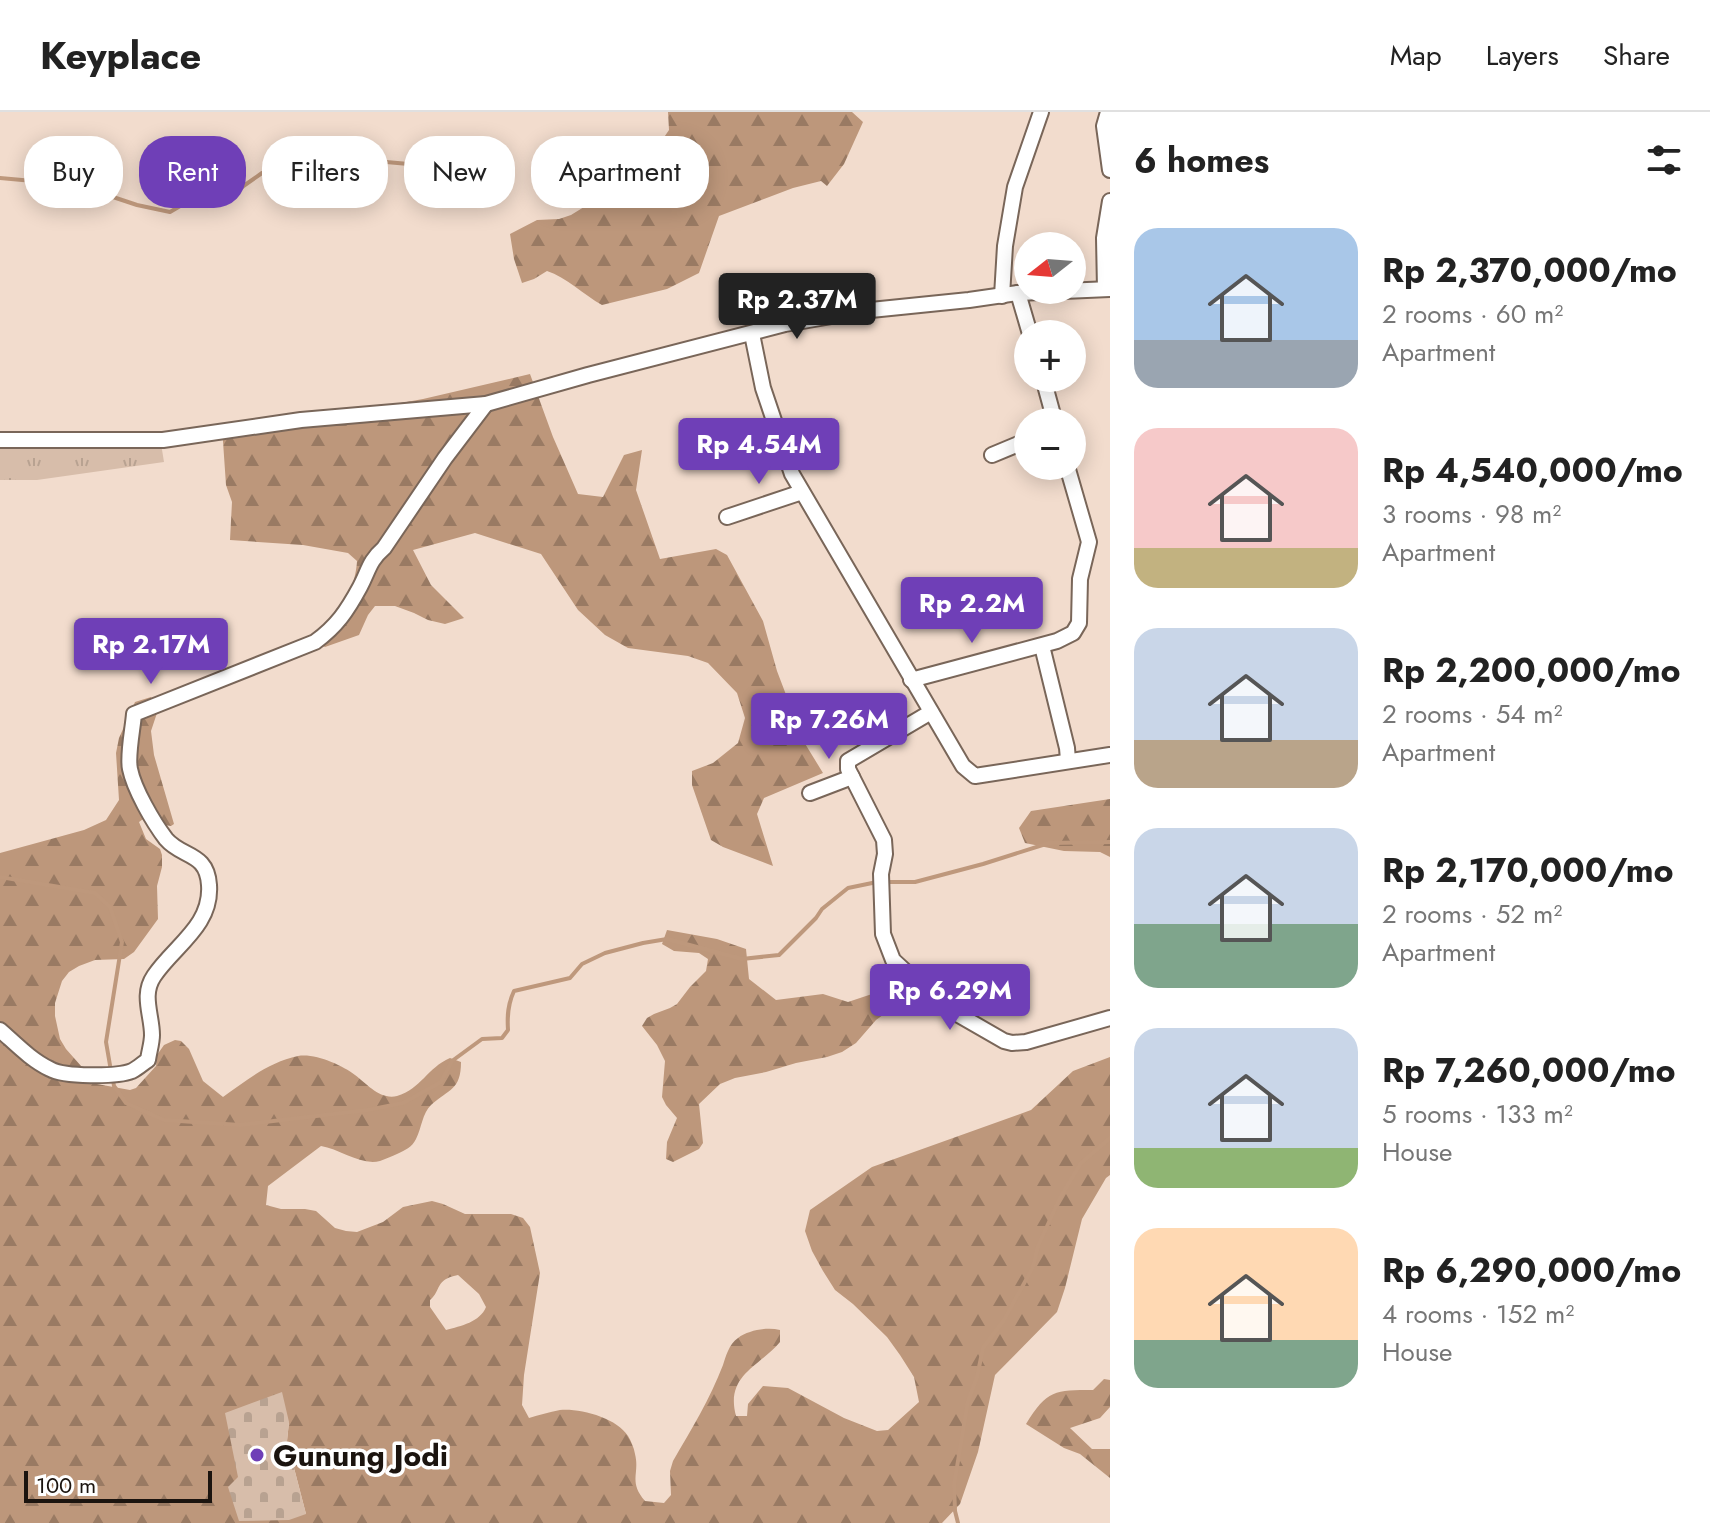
<!DOCTYPE html>
<meta charset="utf-8">
<style>
:root{--surface:#fff;--page:#f2f2f2;--text:#222;--muted:#767676;--line:#e0e0e0;--accent:#6f3fb7}
body{margin:0;font-family:Jost,sans-serif;background:var(--page);color:var(--text);height:100vh;display:flex;flex-direction:column;font-size:30px;white-space:nowrap}
*{box-sizing:border-box;margin:0}
p{font-size:26px;color:var(--muted)}
.icon{flex:none;width:44px;height:44px;fill:none;stroke:currentColor;stroke-width:2;stroke-linecap:round;stroke-linejoin:round}
.map{position:relative;flex:1;overflow:hidden}
.drawer{display:flex;flex-direction:column;background:var(--surface);width:600px}
.drawer>*{flex:none}
.guide{position:absolute;left:24px;top:24px;width:760px;height:72px;display:flex;gap:16px}
.needle{width:52px;rotate:253deg}
.buttons{position:absolute;left:1014px;top:120px;display:grid;gap:16px}
.buttons a{display:grid;place-items:center;width:72px;height:72px;border-radius:50%;background:var(--surface);box-shadow:0 4px 20px #0003;font-size:40px}
.scale{position:absolute;left:24px;bottom:20px;width:188px;box-sizing:border-box;padding-left:8px;border:4px solid #1b140f;border-top:0;font-size:22px;line-height:28px;white-space:nowrap;color:#1b140f;-webkit-text-stroke:6px #fff;paint-order:stroke}
.price{position:absolute;translate:-50% -68px;padding:0 18px;border-radius:8px;background:var(--accent);color:#fff;font-size:26px;line-height:52px;filter:drop-shadow(0 2px 4px #0008)}
.price::after{content:'';position:absolute;left:50%;top:48px;width:24px;height:18px;margin-left:-12px;background:inherit;clip-path:polygon(0 0,100% 0,50% 100%)}
.price.current{background:#222;color:#fff}
ul{padding:0;list-style:none}
li{display:flex;align-items:center;gap:24px;height:200px;padding:0 24px}
li span{display:grid;place-items:center;flex:none;width:224px;height:160px;border-radius:24px;color:#555}
li>.icon{margin-inline-start:auto}
span .icon{width:96px;height:96px;fill:#fffc;stroke-width:1}
li b{font-size:34px}
h2{display:flex;justify-content:space-between;align-items:center;height:96px;padding:0 24px;font-size:34px}
.chip{padding:0 28px;border-radius:32px;background:var(--surface);box-shadow:0 4px 20px #0003;font-size:28px;line-height:72px}
.chip.current{background:var(--accent);color:#fff}
header{display:flex;align-items:center;gap:48px;box-sizing:border-box;height:112px;padding:0 40px;background:var(--surface);border-bottom:2px solid var(--line)}
header strong{font-size:38px}
nav{display:flex;gap:44px;margin-inline-start:auto;font-size:28px}
main{display:flex;flex:1;min-height:0}
.map>svg:first-child{display:block}
</style>
<header>
<strong>Keyplace</strong>
<nav><a>Map</a><a>Layers</a><a>Share</a></nav>
</header>
<main>
<div class="map">
<svg width="1110" height="1411" viewBox="0 0 1110 1411">
<defs>
<pattern id="grass-tufts" width="24" height="20" patternUnits="userSpaceOnUse" patternTransform="scale(2)"><rect width="24" height="20" fill="#d7bdaa"/><path d="M3 7l-1-3M5 7V3M7 7l1-3M15 17l-1-3M17 17v-4M19 17l1-3" fill="none" stroke="#b8a291"/></pattern>
<pattern id="forest-firs" width="22" height="20" patternUnits="userSpaceOnUse" patternTransform="scale(2)"><rect width="22" height="20" fill="#bd977b"/><path d="M5 1l3.5 6h-7zM16 11l3.5 6h-7z" fill="#997a63"/></pattern>
<pattern id="cemetery-stones" width="16" height="16" patternUnits="userSpaceOnUse" patternTransform="scale(2)"><rect width="16" height="16" fill="#d7bdaa"/><path d="M2 7V4a2 2 0 0 1 4 0v3zM10 15v-3a2 2 0 0 1 4 0v3z" fill="#b8a291"/></pattern>
</defs>
<rect width="100%" height="100%" fill="#f2dccd"/>
<!-- grass -->
<polygon fill="url(#grass-tufts)" points="159,319 164,350 37,368 0,368 0,322 141,321"/>
<!-- forest -->
<g fill="url(#forest-firs)" fill-rule="evenodd">
<path d="M668,0H852L863,10L844,52L827,74L821,69L793,76L719,104L699,161L667,177L602,193C584,183 566,165 547,159L534,167L522,171L514,147L510,122L537,108L559,107L571,103L605,82L624,67L638,49L656,37L669,18Z"/>
<path d="M530,262L553,325L578,382L603,385L624,343L642,338L636,378L660,447L716,437L727,443L763,509L777,559L804,630L823,661L764,686L757,702L773,754L723,735L711,728L692,673V659L713,651L738,631L745,606L737,581L708,551L688,544L628,536L605,523L578,498L541,442L475,421L413,438L431,473L464,506L445,512L428,508L414,501L395,494H375L368,503L359,523L325,535L310,528C316,523 325,518 330,512C345,496 356,470 357,449L348,441L303,433L230,428L232,390L226,373L222,315L362,298L423,287Z"/>
<path d="M151,585L158,598L151,619L154,643L174,712L171,714L164,713L146,705L139,710L146,727L160,737L162,743V755L157,774L158,807L134,840L124,847L95,848L79,854L69,860L62,869L55,891V904L60,927L66,937L97,972L130,978L136,976L156,954L157,943L164,933L175,928L181,929L189,937L203,969L223,985C247,968 269,950 298,944C315,941 342,953 355,963C367,972 380,988 397,984C421,977 427,956 450,946L461,950C461,978 449,977 431,993C422,1002 422,1015 416,1027C412,1035 406,1038 397,1042C392,1044 386,1047 380,1049C361,1054 340,1037 321,1034L268,1074L266,1093L281,1097H305L316,1099L335,1116L346,1119L357,1120L383,1110L403,1095L432,1089L443,1092L465,1102H511L523,1106L530,1115L540,1161L524,1263L522,1293L529,1306C539,1303 549,1300 560,1298C580,1296 617,1306 628,1324C631,1329 634,1336 635,1342C640,1362 628,1369 645,1389L664,1391L671,1383L670,1359L673,1349C691,1318 710,1287 723,1253C726,1244 729,1232 738,1226C749,1218 767,1215 780,1218V1230C759,1255 725,1263 736,1304H747L748,1292L763,1274L788,1276L844,1306L877,1319L888,1318L919,1290L914,1265L900,1243L887,1225L853,1192L835,1178L823,1159L812,1139L805,1119L810,1098L872,1055L1031,998L1073,959L1110,945V1063L1106,1066L1082,1107L1065,1176L1057,1200L995,1263L978,1340L960,1392L942,1411H0V741L84,718L106,708L119,688L116,641L119,626L135,590ZM458,1163L479,1182L486,1195C480,1210 461,1214 446,1218L430,1195V1188C442,1178 434,1168 458,1163ZM289,1310L287,1329L306,1402L239,1365Z"/>
<polygon points="1110,687 1110,745 1100,740 1064,739 1025,731 1019,716 1031,699"/>
<polygon points="667,818 717,827 746,837 749,867 776,888 823,882 848,890 905,871 901,890 876,908 856,931 842,940 827,945 796,951 766,960 735,966 720,972 699,992 703,1031 699,1037 673,1050 666,1047 667,1030 677,1006 666,993 662,985 665,949 657,933 642,914 647,906 654,902 670,896 677,892 690,875 706,859 708,847 699,841 674,839 662,832"/>
<path d="M1104,1267L1110,1268V1295L1100,1306L1070,1316L1092,1337H1110V1366L1080,1342L1064,1336L1026,1312C1047,1278 1055,1278 1093,1278Z"/>
</g>
<!-- cemetery -->
<polygon fill="url(#cemetery-stones)" points="282,1280 289,1310 287,1329 306,1402 289,1408 239,1409 228,1375 238,1365 225,1301"/>
<g fill="none" stroke-linecap="round" stroke-linejoin="round">
<!-- stream -->
<g stroke="#be987c" stroke-width="4">
<polyline points="0,66 77,73 137,93 170,100 204,80 232,82 262,61 364,48 453,56 496,78"/>
<polyline points="0,765 95,781 110,795 122,830 106,930 111,959"/>
<polyline points="886,770 915,770 983,752 1049,731 1110,730"/>
<path d="M113,968L114,974L126,991L164,1008L240,1013L368,998L403,991L441,970L452,949L482,927L502,926L508,918C507,903 508,892 514,879L570,866L582,852L605,841L643,831L667,827L742,847L779,843L816,806L822,797L848,776L877,770"/>
<polyline points="958,1411 955,1399 954,1373 968,1289 977,1265 983,1236 1004,1208 1033,1155 1038,1134 1060,1086 1081,1051 1110,1026"/>
</g>
<defs>
<g id="minor">
<polyline points="1108,0 1104,14 1110,58"/>
<polyline points="1105,177 1104,126 1110,89"/>
<polyline points="1018,181 1030,222"/>
<polyline points="1002,184 1005,134 1015,75 1041,0"/>
<polyline points="752,222 763,276 792,362 963,654 975,664 1110,643"/>
<polyline points="1043,266 1055,310"/>
<polyline points="0,328 163,328 301,308 486,292 588,263 785,212 861,199 969,188 1018,181 1110,177"/>
<polyline points="992,343 1028,328"/>
<polyline points="727,405 802,380"/>
<polyline points="1042,534 1067,636 1068,648"/>
<polyline points="911,568 1057,529 1073,521 1079,511 1080,467 1089,430 1067,354"/>
<polyline points="931,600 848,649 848,657 884,728 885,742 881,762 883,822 893,848 932,884 957,902 1004,929 1012,931 1026,930 1110,906"/>
<polyline points="810,681 852,665"/>
<path d="M0,918C16,932 31,948 50,957C64,965 117,965 132,959C138,956 143,951 148,948C149,940 152,931 152,923C152,903 141,883 154,864C174,834 212,814 209,773C207,740 182,746 166,727C153,710 134,677 130,657C127,644 133,616 134,602L315,530C337,514 347,499 360,475C369,458 369,449 384,436L445,346L486,292"/>
</g>
</defs>
<!-- minor casing -->
<use href="#minor" stroke="#796659" stroke-width="18"/>
<!-- minor -->
<use href="#minor" stroke="#fff" stroke-width="14"/>
</g>
<!-- markers -->
<circle fill="#6f3fb7" stroke="#fff" stroke-width="3" cx="257" cy="1343" r="8"/>
<g text-anchor="middle" dominant-baseline="central" stroke-width="7" stroke-linejoin="round" paint-order="stroke">
<!-- poi labels -->
<g font-size="30" font-weight="bold" fill="#1b140f" stroke="#fff" text-anchor="start">
<text x="273" y="1343">Gunung Jodi</text>
</g>
</g>
</svg>
<div class="buttons">
<a><svg class="needle" viewBox="-14 -14 28 28"><path d="M0-13l5 13h-10z" fill="#e53935"/><path d="M0 13l5-13h-10z" fill="#767676"/></svg></a>
<a>+</a>
<a>−</a>
</div>
<div class="scale">100 m</div>
<b class="price current" style="left:797px;top:229px">Rp 2.37M</b>
<b class="price" style="left:759px;top:374px">Rp 4.54M</b>
<b class="price" style="left:972px;top:533px">Rp 2.2M</b>
<b class="price" style="left:151px;top:574px">Rp 2.17M</b>
<b class="price" style="left:829px;top:649px">Rp 7.26M</b>
<b class="price" style="left:950px;top:920px">Rp 6.29M</b>
<div class="guide">
<a class="chip">Buy</a>
<a class="chip current">Rent</a>
<a class="chip">Filters</a>
<a class="chip">New</a>
<a class="chip">Apartment</a>
</div>
</div>
<section class="drawer">
<h2>6 homes<svg class="icon" aria-label="filters" viewBox="0 0 24 24"><path d="M4 7h16M4 17h16"/><circle cx="9" cy="7" r="2"/><circle cx="15" cy="17" r="2"/></svg></h2>
<ul>
<li><span style="background:linear-gradient(#a9c7e8 70%,#9aa5b1 0)"><svg class="icon" aria-label="home" viewBox="0 0 24 24"><path d="M3 11l9-7 9 7M6 9v11h12V9"/></svg></span><div><b>Rp 2,370,000/mo</b><p>2 rooms · 60 m²</p><p>Apartment</p></div></li>
<li><span style="background:linear-gradient(#f6c9c9 75%,#c2b280 0)"><svg class="icon" aria-label="home" viewBox="0 0 24 24"><path d="M3 11l9-7 9 7M6 9v11h12V9"/></svg></span><div><b>Rp 4,540,000/mo</b><p>3 rooms · 98 m²</p><p>Apartment</p></div></li>
<li><span style="background:linear-gradient(#c9d6e8 70%,#b9a48a 0)"><svg class="icon" aria-label="home" viewBox="0 0 24 24"><path d="M3 11l9-7 9 7M6 9v11h12V9"/></svg></span><div><b>Rp 2,200,000/mo</b><p>2 rooms · 54 m²</p><p>Apartment</p></div></li>
<li><span style="background:linear-gradient(#c9d6e8 60%,#7fa58c 0)"><svg class="icon" aria-label="home" viewBox="0 0 24 24"><path d="M3 11l9-7 9 7M6 9v11h12V9"/></svg></span><div><b>Rp 2,170,000/mo</b><p>2 rooms · 52 m²</p><p>Apartment</p></div></li>
<li><span style="background:linear-gradient(#c9d6e8 75%,#8fb573 0)"><svg class="icon" aria-label="home" viewBox="0 0 24 24"><path d="M3 11l9-7 9 7M6 9v11h12V9"/></svg></span><div><b>Rp 7,260,000/mo</b><p>5 rooms · 133 m²</p><p>House</p></div></li>
<li><span style="background:linear-gradient(#ffd9b3 70%,#7fa58c 0)"><svg class="icon" aria-label="home" viewBox="0 0 24 24"><path d="M3 11l9-7 9 7M6 9v11h12V9"/></svg></span><div><b>Rp 6,290,000/mo</b><p>4 rooms · 152 m²</p><p>House</p></div></li>
</ul>
</section>
</main>
